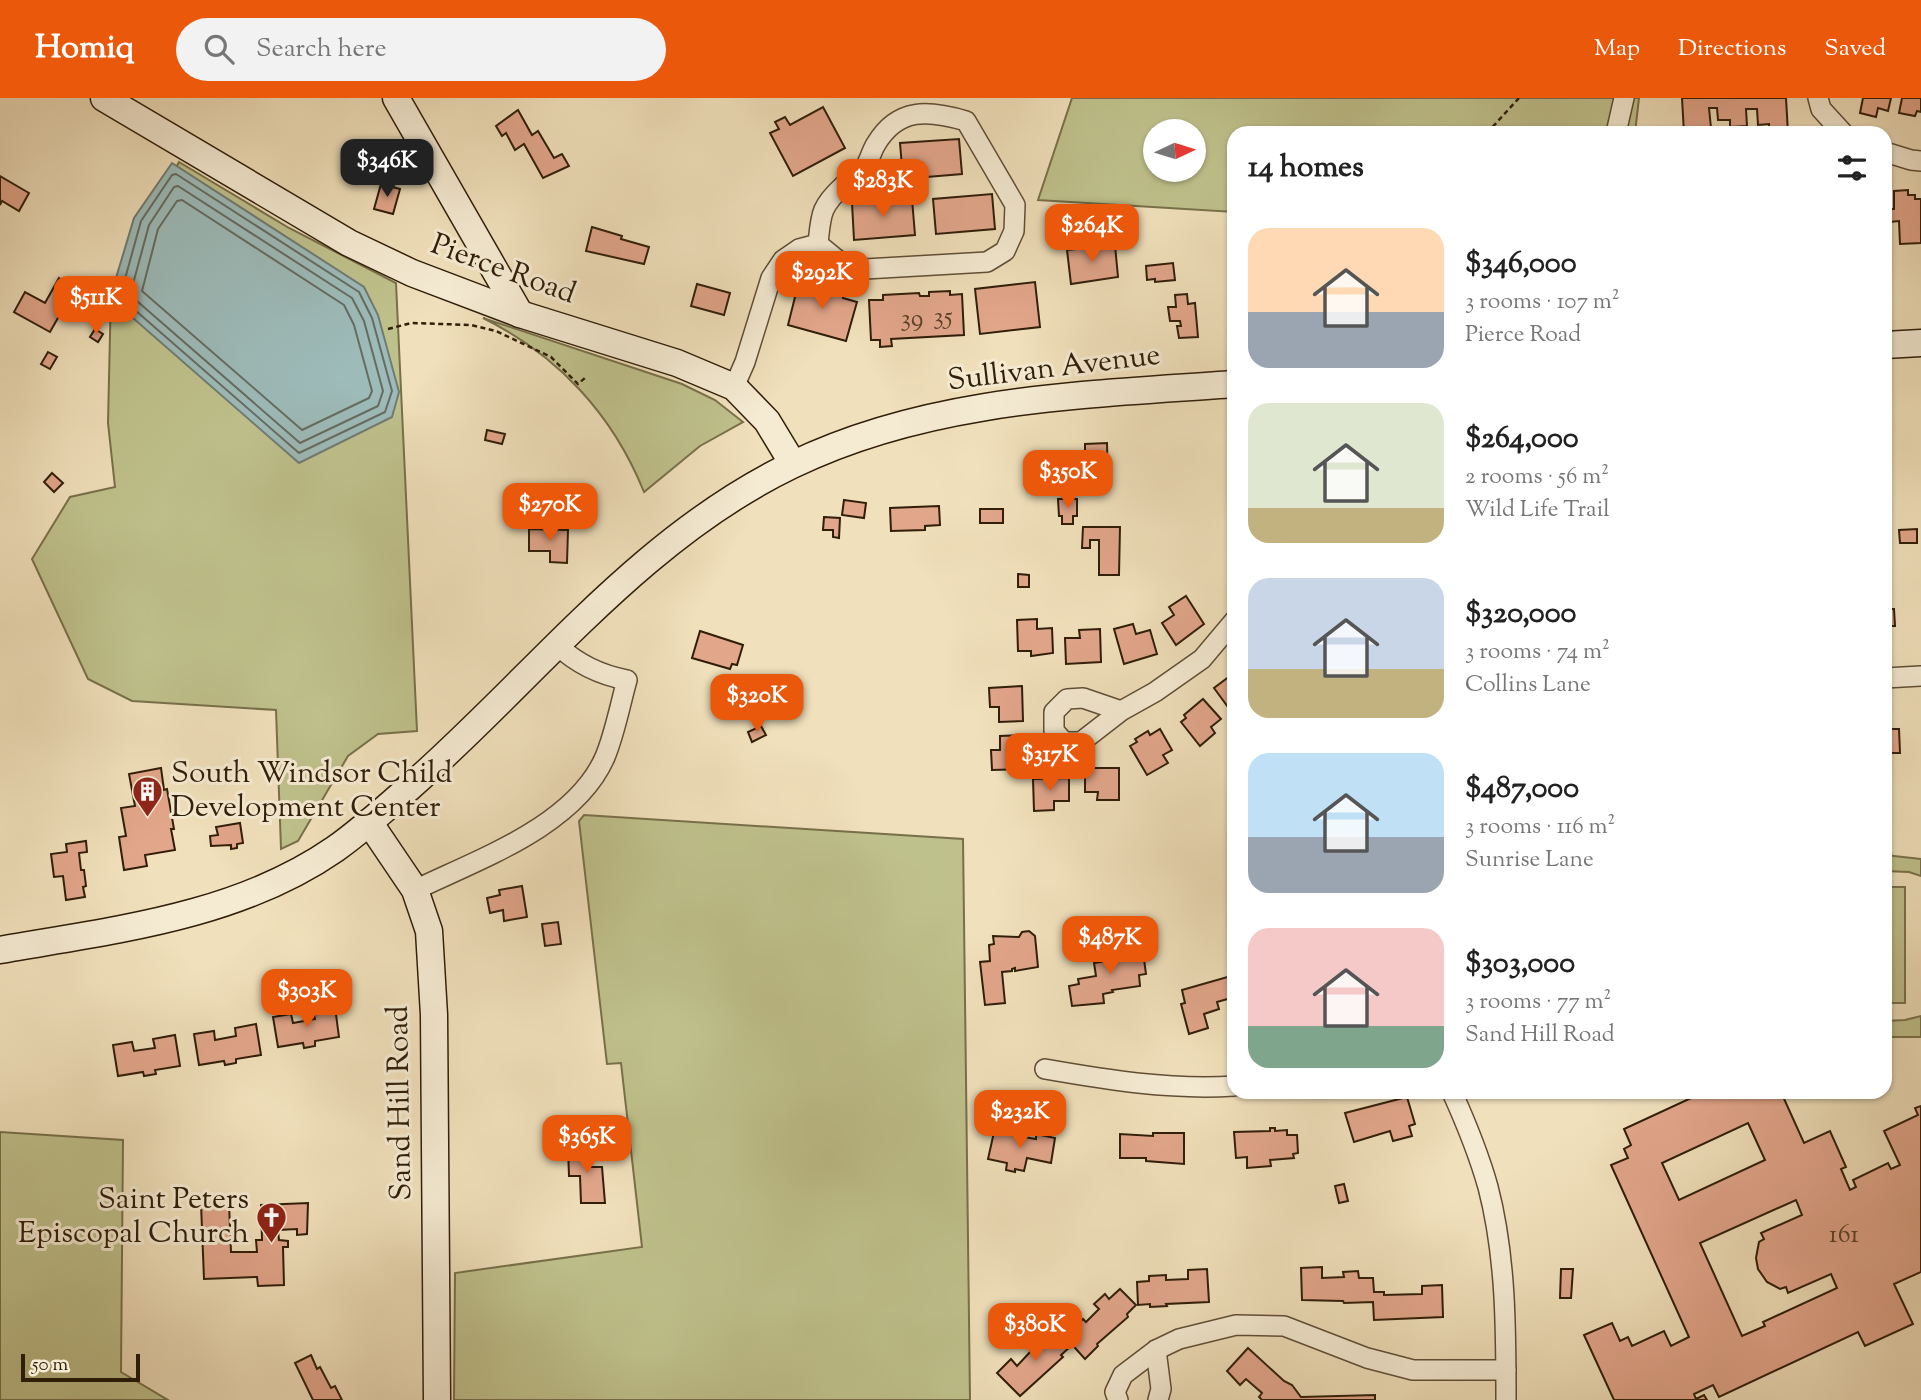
<!DOCTYPE html>
<meta charset="utf-8">
<style>
:root{--surface:#fff;--page:#f2f2f2;--text:#222;--muted:#767676;--accent:#ea580c}
body{margin:0;font-family:"Sorts Mill Goudy",serif;background:var(--page);color:var(--text);height:100vh;display:flex;flex-direction:column;font-size:26px;white-space:nowrap}
*{box-sizing:border-box;margin:0}
p{font-size:23px;color:var(--muted)}
.icon{flex:none;width:38px;height:38px;fill:none;stroke:currentColor;stroke-width:2;stroke-linecap:round;stroke-linejoin:round}
.map{position:relative;flex:1;overflow:hidden}
.details{position:absolute;left:1227px;top:28px;width:665px;height:973px;display:flex;flex-direction:column;background:var(--surface);border-radius:21px;box-shadow:0 2px 5px #0004}
.details>*{flex:none}
.needle{width:46px;rotate:86deg}
.fabs{position:absolute;left:1143px;top:21px;display:grid;gap:14px}
.fabs a{display:grid;place-items:center;width:63px;height:63px;border-radius:50%;background:var(--surface);box-shadow:0 2px 5px #0004;font-size:35px}
.scale{position:absolute;left:21px;bottom:18px;width:119px;box-sizing:border-box;padding-left:7px;border:4px solid #301e09;border-top:0;font-size:19px;line-height:24px;white-space:nowrap;color:#301e09;-webkit-text-stroke:5px #f5ebd3;paint-order:stroke}
.price{position:absolute;translate:-50% -60px;padding:0 16px;border-radius:14px;background:var(--accent);color:#fff;font-size:23px;line-height:46px;filter:drop-shadow(0 2px 4px #0008)}
.price::after{content:'';position:absolute;left:50%;top:42px;width:21px;height:16px;margin-left:-10px;background:inherit;clip-path:polygon(0 0,100% 0,50% 100%)}
.price.selected{background:#222;color:#fff}
ul{padding:0;list-style:none}
li{display:flex;align-items:center;gap:21px;height:175px;padding:0 21px}
li span{display:grid;place-items:center;flex:none;width:196px;height:140px;border-radius:21px;color:#555}
li>.icon{margin-inline-start:auto}
span .icon{width:84px;height:84px;fill:#fffc;stroke-width:1}
li b{font-size:30px}
h2{display:flex;justify-content:space-between;align-items:center;height:84px;padding:0 21px;font-size:30px}
header{display:flex;align-items:center;gap:42px;box-sizing:border-box;height:98px;padding:0 35px;background:var(--accent);color:#fff}
header strong{font-size:33px}
nav{display:flex;gap:38px;margin-inline-start:auto;font-size:24px}
.search{width:490px;height:63px;background:var(--page);display:flex;align-items:center;gap:18px;box-sizing:border-box;padding:0 24px;border-radius:38px;color:var(--muted);font-size:26px}
.map>svg:first-child{display:block}
</style>
<header>
<strong>Homiq</strong>
<div class="search"><svg class="icon" aria-label="search" viewBox="0 0 24 24"><circle cx="10" cy="10" r="6"/><path d="M15 15l6 6"/></svg>Search here</div>
<nav><a>Map</a><a>Directions</a><a>Saved</a></nav>
</header>
<div class="map">
<svg width="1921" height="1302" viewBox="0 0 1921 1302">
<rect width="100%" height="100%" fill="#f0e0bb"/>
<filter id="stains"><feTurbulence type="fractalNoise" baseFrequency=".00286" numOctaves="4"/><feColorMatrix values="0 0 0 0 .2 0 0 0 0 .09 0 0 0 0 .02 0 0 0 .5 -.17"/></filter>
<radialGradient id="worn" r=".72"><stop offset=".6" stop-color="#630" stop-opacity="0"/><stop offset="1" stop-color="#630" stop-opacity=".3"/></radialGradient>
<!-- green -->
<g fill="#bfc18c" stroke="#78704a" stroke-width="2" fill-rule="evenodd">
<path d="M1072,0H1639L1635,35H1234V114L1038,102ZM1155,33H1194V72H1155Z"/>
<polygon points="179,64 289,130 396,185 417,633 378,636 348,658 298,743 281,751 276,612 132,603 88,581 32,461 70,399 115,389 108,325 111,192"/>
<path d="M483,220L682,286L715,302L743,324L700,348L644,394C613,317 558,257 483,220Z"/>
<polygon points="584,717 963,741 970,1302 454,1302 455,1175 642,1149 621,965 607,966 579,723"/>
<polygon points="1885,757 1921,761 1921,778 1909,774 1885,773"/>
<rect x="1885" y="789" width="20" height="116"/>
<polygon points="1921,918 1921,939 1885,939 1885,923 1905,922"/>
<polygon points="0,1034 123,1042 121,1274 168,1302 0,1302"/>
</g>
<!-- water -->
<polygon fill="#9dbbb9" stroke="#717c73" stroke-width="2" points="172,65 364,189 378,217 399,294 392,319 299,365 110,200 134,120"/>
<g fill="none" stroke-linecap="round" stroke-linejoin="round">
<!-- shore -->
<g stroke="#666c61" stroke-width="2">
<polygon points="176,76 359,194 372,220 392,293 385,314 299,355 120,199 141,123 172,77"/>
<polygon points="178,88 352,200 364,223 383,293 378,308 300,345 130,197 149,127 174,89"/>
<polygon points="182,102 344,207 354,227 372,293 369,300 302,332 142,193 158,131 177,103"/>
</g>
</g>
<!-- building -->
<g fill="#e2a68b" stroke="#301e09" stroke-width="2" fill-rule="evenodd">
<polygon points="1682,0 1786,0 1788,35 1769,35 1769,26 1758,27 1757,11 1746,11 1747,28 1730,29 1730,22 1718,22 1717,10 1709,10 1711,30 1701,30 1701,35 1684,35"/>
<polygon points="1863,0 1891,0 1888,13 1878,10 1876,19 1860,15"/>
<polygon points="1902,0 1921,0 1921,14 1917,13 1915,18 1899,15"/>
<polygon points="823,9 845,50 793,78 770,35 779,31 775,24 785,19 790,27"/>
<polygon points="518,12 532,37 538,33 554,60 562,56 569,68 543,80 524,46 515,52 506,35 502,38 496,28"/>
<polygon points="959,41 962,76 903,81 900,45"/>
<polygon points="0,78 29,95 19,113 2,103 0,107"/>
<polygon points="381,86 400,91 393,116 374,111"/>
<polygon points="1908,92 1908,97 1915,97 1915,101 1921,101 1921,145 1900,146 1899,123 1890,124 1890,111 1894,111 1894,93"/>
<polygon points="992,96 995,131 936,136 933,101"/>
<polygon points="912,101 915,137 854,142 852,105"/>
<polygon points="592,129 622,138 621,141 649,149 644,166 586,153"/>
<polygon points="1115,147 1118,179 1071,186 1067,152"/>
<polygon points="1173,165 1175,182 1155,184 1155,181 1147,182 1146,168"/>
<polygon points="59,180 75,190 50,234 14,214 25,194 45,205"/>
<polygon points="799,183 844,195 843,200 857,204 846,243 788,227"/>
<polygon points="1035,184 1040,229 980,236 975,191"/>
<polygon points="697,186 730,195 724,217 691,208"/>
<polygon points="950,193 950,197 962,196 964,237 891,241 892,248 880,249 880,242 871,242 869,202 883,202 883,197 919,195 920,198 929,198 929,194"/>
<polygon points="1187,196 1188,206 1195,205 1198,239 1179,240 1177,228 1181,228 1180,223 1170,223 1168,209 1176,209 1175,197"/>
<polygon points="95,231 103,236 98,244 90,239"/>
<polygon points="48,254 57,259 50,271 41,266"/>
<polygon points="487,332 505,336 502,346 485,342"/>
<polygon points="1107,345 1108,388 1087,388 1086,369 1080,365 1079,358 1085,354 1085,346"/>
<polygon points="52,375 63,385 54,394 44,384"/>
<polygon points="1058,401 1077,401 1077,418 1073,418 1073,426 1062,426 1062,418 1059,418"/>
<polygon points="844,402 866,405 864,420 842,417"/>
<polygon points="939,408 940,427 925,428 925,432 891,433 890,410"/>
<rect x="980" y="411" width="23" height="14"/>
<polygon points="824,419 840,420 839,440 833,439 833,432 823,432"/>
<polygon points="1083,429 1120,429 1119,477 1099,477 1099,442 1090,442 1090,450 1082,450"/>
<polygon points="529,431 568,432 567,465 550,464 550,453 529,453"/>
<polygon points="1917,431 1917,445 1900,445 1899,432"/>
<polygon points="1018,476 1029,477 1029,489 1018,489"/>
<polygon points="1186,498 1204,526 1176,547 1162,525 1174,517 1169,509"/>
<polygon points="1885,511 1894,511 1895,528 1885,528"/>
<polygon points="1037,521 1037,531 1052,530 1053,555 1031,558 1031,553 1018,553 1017,522"/>
<polygon points="1133,526 1136,536 1150,532 1157,556 1124,566 1114,531"/>
<polygon points="1100,531 1101,564 1066,566 1065,540 1080,540 1079,532"/>
<polygon points="700,533 743,547 737,567 732,566 730,571 692,560"/>
<polygon points="1234,575 1234,604 1228,609 1214,590"/>
<polygon points="1022,588 1023,623 999,624 999,609 990,609 989,590"/>
<polygon points="1203,601 1221,621 1211,629 1215,635 1200,648 1181,624 1186,620 1184,617"/>
<polygon points="761,628 766,637 752,644 748,634"/>
<polygon points="1160,631 1172,652 1163,657 1168,665 1147,677 1130,648 1137,644 1135,641 1148,633 1150,637"/>
<polygon points="1888,631 1899,631 1900,655 1885,655 1885,633"/>
<polygon points="1024,637 1023,671 992,672 991,652 1000,652 1000,638"/>
<polygon points="161,670 164,692 167,691 174,731 171,731 175,752 145,757 147,768 124,772 119,739 126,738 121,710 135,708 129,676"/>
<polygon points="1085,670 1119,670 1119,702 1097,702 1098,694 1085,694"/>
<polygon points="1069,680 1069,703 1054,703 1054,712 1034,713 1033,681"/>
<polygon points="240,725 243,745 237,746 237,750 231,751 231,747 211,748 210,738 218,737 216,729"/>
<polygon points="86,743 87,754 79,755 81,772 84,772 86,788 83,789 85,799 66,802 63,778 54,779 51,756 67,754 66,746"/>
<polygon points="522,788 527,819 504,823 503,812 490,815 487,800 500,797 499,792"/>
<polygon points="558,824 561,846 545,848 542,826"/>
<polygon points="1029,833 1035,838 1038,869 1015,873 1015,870 1012,871 1012,873 1002,874 1005,905 985,907 980,864 990,863 989,847 994,846 993,838 1019,839 1022,834"/>
<polygon points="1124,842 1138,852 1136,855 1143,854 1146,876 1139,877 1140,888 1112,892 1113,894 1103,896 1104,905 1072,908 1069,888 1079,886 1078,881 1096,878 1094,865 1105,863 1107,859 1103,856 1110,847 1117,852"/>
<polygon points="1231,878 1234,894 1230,895 1231,900 1217,904 1219,911 1204,916 1208,930 1189,936 1181,906 1185,905 1182,892"/>
<polygon points="335,909 339,939 315,943 315,948 304,950 303,945 278,949 273,919 291,916 293,925 315,921 313,912"/>
<polygon points="256,926 261,957 236,961 236,965 225,967 224,963 199,967 194,936 214,933 215,942 236,938 235,930"/>
<polygon points="175,937 180,968 155,972 156,976 144,978 143,974 118,978 113,947 132,944 134,953 155,950 153,941"/>
<path d="M1704,994H1759L1761,997L1767,994H1781L1804,1045L1830,1033L1846,1069L1841,1071L1850,1092L1856,1089L1853,1082L1888,1065L1891,1071L1900,1067L1884,1033L1918,1017L1915,1010L1921,1008V1174L1894,1186L1913,1226L1865,1248L1858,1234L1719,1299L1713,1287L1694,1296L1696,1301L1704,1297L1707,1302H1614L1584,1237L1612,1225L1620,1243L1628,1239L1632,1248L1664,1233L1671,1248L1689,1239L1611,1067L1628,1060L1624,1051L1631,1047L1624,1031ZM1748,1025L1765,1062L1679,1102L1662,1065ZM1796,1102L1802,1117L1761,1135L1764,1141L1759,1144L1756,1160L1758,1171L1767,1184L1780,1191L1786,1189L1788,1195L1831,1176L1837,1190L1763,1224L1765,1228L1742,1238L1700,1145Z"/>
<polygon points="1407,999 1415,1026 1409,1028 1412,1038 1393,1043 1390,1033 1354,1044 1345,1015"/>
<polygon points="1270,1030 1275,1030 1275,1033 1287,1032 1287,1037 1297,1037 1298,1055 1293,1056 1294,1060 1270,1062 1271,1068 1247,1070 1247,1059 1236,1060 1234,1034 1270,1033"/>
<polygon points="1004,1031 1013,1032 1012,1037 1036,1041 1036,1036 1055,1040 1051,1065 1027,1060 1024,1073 1015,1071 1015,1074 1006,1072 1007,1065 988,1061 994,1034 1003,1035"/>
<polygon points="1153,1035 1184,1035 1184,1066 1146,1063 1146,1060 1120,1060 1120,1036 1153,1038"/>
<polygon points="568,1050 591,1050 591,1069 602,1069 605,1105 581,1105 580,1078 569,1078"/>
<polygon points="1344,1086 1348,1103 1339,1105 1335,1088"/>
<polygon points="229,1105 231,1154 257,1154 256,1142 262,1142 261,1107 308,1105 307,1136 297,1137 297,1131 278,1132 279,1142 288,1143 288,1149 283,1149 284,1187 258,1188 257,1179 204,1181 201,1106"/>
<polygon points="1322,1169 1322,1180 1344,1179 1343,1174 1358,1173 1359,1180 1373,1180 1374,1194 1384,1194 1384,1197 1422,1196 1422,1188 1442,1187 1443,1219 1374,1222 1373,1204 1344,1205 1343,1203 1302,1202 1301,1170"/>
<polygon points="1207,1171 1209,1204 1166,1206 1167,1208 1150,1209 1150,1206 1138,1207 1137,1184 1149,1183 1149,1178 1166,1177 1166,1182 1188,1181 1188,1172"/>
<polygon points="1561,1171 1573,1171 1571,1200 1560,1200"/>
<polygon points="1120,1191 1136,1207 1127,1216 1128,1219 1097,1246 1098,1248 1085,1261 1066,1240 1072,1234 1074,1236 1078,1232 1075,1229 1083,1221 1086,1224 1099,1211 1094,1206 1105,1196 1109,1201"/>
<polygon points="1054,1231 1070,1249 1061,1257 1063,1259 1020,1298 997,1275 1011,1261 1017,1268 1032,1252 1029,1249 1041,1237 1044,1240"/>
<polygon points="1248,1250 1284,1283 1292,1287 1301,1299 1375,1297 1375,1302 1262,1302 1259,1299 1262,1295 1246,1281 1240,1287 1227,1273"/>
<polygon points="311,1257 317,1271 320,1269 331,1290 335,1288 342,1302 313,1302 295,1265"/>
</g>
<g fill="none" stroke-linecap="round" stroke-linejoin="round">
<defs>
<g id="street">
<polyline points="1818,0 1821,11 1843,35"/>
<polyline points="1616,35 1624,0"/>
<polyline points="1885,54 1911,62 1921,63"/>
<path d="M734,289L745,264L771,180L783,162L799,151L818,146L840,164L865,171L987,164L1005,153L1014,133L1015,107L966,23C929,12 898,9 876,46C871,54 869,64 864,71C859,78 849,82 843,88C820,109 821,117 818,146"/>
<polyline points="1885,580 1921,578"/>
<polyline points="1121,613 1083,600 1067,601 1054,614 1054,633 1064,644 1081,644 1121,613 1155,594 1202,561 1234,523"/>
<path d="M415,792C479,761 575,728 605,659C615,635 620,607 627,582C600,577 576,565 557,547"/>
<path d="M1045,971C1108,982 1169,992 1234,988"/>
<path d="M1452,994C1466,1025 1479,1057 1488,1089C1506,1158 1506,1231 1506,1302"/>
<polyline points="1156,1252 1161,1291 1158,1302"/>
<polyline points="1118,1302 1115,1294 1123,1277 1156,1252 1179,1241 1236,1227 1284,1228 1367,1260 1413,1272 1506,1272"/>
</g>
<g id="secondary">
<polyline points="104,0 349,145 412,175 520,216 677,265 734,289 767,323 793,366"/>
<polyline points="396,0 520,216"/>
<polyline points="1885,247 1921,245"/>
<polyline points="369,724 415,792 429,833 434,917 437,1302"/>
<path d="M0,852C114,832 237,819 335,751C362,732 386,710 411,688C536,578 640,440 792,367C930,300 1084,297 1234,286"/>
</g>
</defs>
<!-- street casing -->
<use href="#street" stroke="#604e36" stroke-width="22"/>
<!-- secondary casing -->
<use href="#secondary" stroke="#301e09" stroke-width="29"/>
<!-- path -->
<g stroke="#301e09" stroke-width="2.5" stroke-dasharray="5 3.5" stroke-linecap="butt">
<polyline points="1487,35 1519,0"/>
<polyline points="388,231 411,225 471,227 496,233 551,259 578,286 586,279"/>
</g>
<!-- street -->
<use href="#street" stroke="#f5ebd3" stroke-width="19"/>
<!-- secondary -->
<use href="#secondary" stroke="#f5ebd3" stroke-width="26"/>
</g>
<!-- icons -->
<defs>
<symbol id="building-pin" viewBox="-11 -11 22 30"><path d="M0 17L-7.5 6A9.5 9.5 0 1 1 7.5 6Z" fill="#8f2418" stroke="#f5ebd3"/><path d="M-4-6H4V6H1V3H-1V6H-4ZM-2.5-4.3h1.7v1.8h-1.7ZM.8-4.3h1.7v1.8H.8ZM-2.5-1h1.7V.8h-1.7ZM.8-1h1.7V.8H.8Z" fill="#fff"/></symbol>
<symbol id="church-pin" viewBox="-11 -11 22 30"><path d="M0 17L-7.5 6A9.5 9.5 0 1 1 7.5 6Z" fill="#8f2418" stroke="#f5ebd3"/><path d="M-1.2-6h2.4v3.5h3.3v2.4h-3.3V6h-2.4V-.1h-3.3v-2.4h3.3Z" fill="#fff"/></symbol>
</defs>
<g fill-rule="evenodd">
<use href="#building-pin" x="130" y="676" width="35" height="47"/>
<use href="#church-pin" x="254" y="1102" width="35" height="47"/>
</g>
<g text-anchor="middle" dominant-baseline="central" stroke-width="6" stroke-linejoin="round" paint-order="stroke">
<!-- number labels -->
<g font-size="26" fill="#5c402a">
<text x="943" y="219">35</text>
<text x="912" y="221">39</text>
<text x="1844" y="1137">161</text>
</g>
<!-- street labels -->
<g font-size="30" fill="#301e09" stroke="#f5ebd3">
<text transform="translate(503 172) rotate(20)">Pierce Road</text>
<text transform="translate(1054 271) rotate(-7)">Sullivan Avenue</text>
<text transform="translate(401 1005) rotate(-91)">Sand Hill Road</text>
</g>
<!-- poi labels -->
<g font-size="30" fill="#301e09" stroke="#f5ebd3" text-anchor="start">
<text x="171" y="676">South Windsor Child<tspan x="171" dy="34">Development Center</tspan></text>
<text x="249" y="1102" text-anchor="end">Saint Peters<tspan x="249" dy="34">Episcopal Church</tspan></text>
</g>
</g>
<rect width="100%" height="100%" filter="url(#stains)"/>
<rect width="100%" height="100%" fill="url(#worn)"/>
</svg>
<div class="fabs">
<a><svg class="needle" viewBox="-14 -14 28 28"><path d="M0-13l5 13h-10z" fill="#e53935"/><path d="M0 13l5-13h-10z" fill="#767676"/></svg></a>
</div>
<div class="scale">50 m</div>
<b class="price selected" style="left:387px;top:101px">$346K</b>
<b class="price" style="left:883px;top:121px">$283K</b>
<b class="price" style="left:1092px;top:166px">$264K</b>
<b class="price" style="left:822px;top:213px">$292K</b>
<b class="price" style="left:96px;top:238px">$511K</b>
<b class="price" style="left:1068px;top:412px">$350K</b>
<b class="price" style="left:550px;top:445px">$270K</b>
<b class="price" style="left:757px;top:636px">$320K</b>
<b class="price" style="left:1050px;top:695px">$317K</b>
<b class="price" style="left:1110px;top:878px">$487K</b>
<b class="price" style="left:307px;top:931px">$303K</b>
<b class="price" style="left:1020px;top:1052px">$232K</b>
<b class="price" style="left:587px;top:1077px">$365K</b>
<b class="price" style="left:1035px;top:1265px">$380K</b>
<section class="details">
<h2>14 homes<svg class="icon" aria-label="filters" viewBox="0 0 24 24"><path d="M4 7h16M4 17h16"/><circle cx="9" cy="7" r="2"/><circle cx="15" cy="17" r="2"/></svg></h2>
<ul>
<li><span style="background:linear-gradient(#ffd9b3 60%,#9aa5b1 0)"><svg class="icon" aria-label="home" viewBox="0 0 24 24"><path d="M3 11l9-7 9 7M6 9v11h12V9"/></svg></span><div><b>$346,000</b><p>3 rooms · 107 m²</p><p>Pierce Road</p></div></li>
<li><span style="background:linear-gradient(#dfe7d0 75%,#c2b280 0)"><svg class="icon" aria-label="home" viewBox="0 0 24 24"><path d="M3 11l9-7 9 7M6 9v11h12V9"/></svg></span><div><b>$264,000</b><p>2 rooms · 56 m²</p><p>Wild Life Trail</p></div></li>
<li><span style="background:linear-gradient(#c9d6e8 65%,#c2b280 0)"><svg class="icon" aria-label="home" viewBox="0 0 24 24"><path d="M3 11l9-7 9 7M6 9v11h12V9"/></svg></span><div><b>$320,000</b><p>3 rooms · 74 m²</p><p>Collins Lane</p></div></li>
<li><span style="background:linear-gradient(#bfe0f5 60%,#9aa5b1 0)"><svg class="icon" aria-label="home" viewBox="0 0 24 24"><path d="M3 11l9-7 9 7M6 9v11h12V9"/></svg></span><div><b>$487,000</b><p>3 rooms · 116 m²</p><p>Sunrise Lane</p></div></li>
<li><span style="background:linear-gradient(#f6c9c9 70%,#7fa58c 0)"><svg class="icon" aria-label="home" viewBox="0 0 24 24"><path d="M3 11l9-7 9 7M6 9v11h12V9"/></svg></span><div><b>$303,000</b><p>3 rooms · 77 m²</p><p>Sand Hill Road</p></div></li>
</ul>
</section>
</div>
